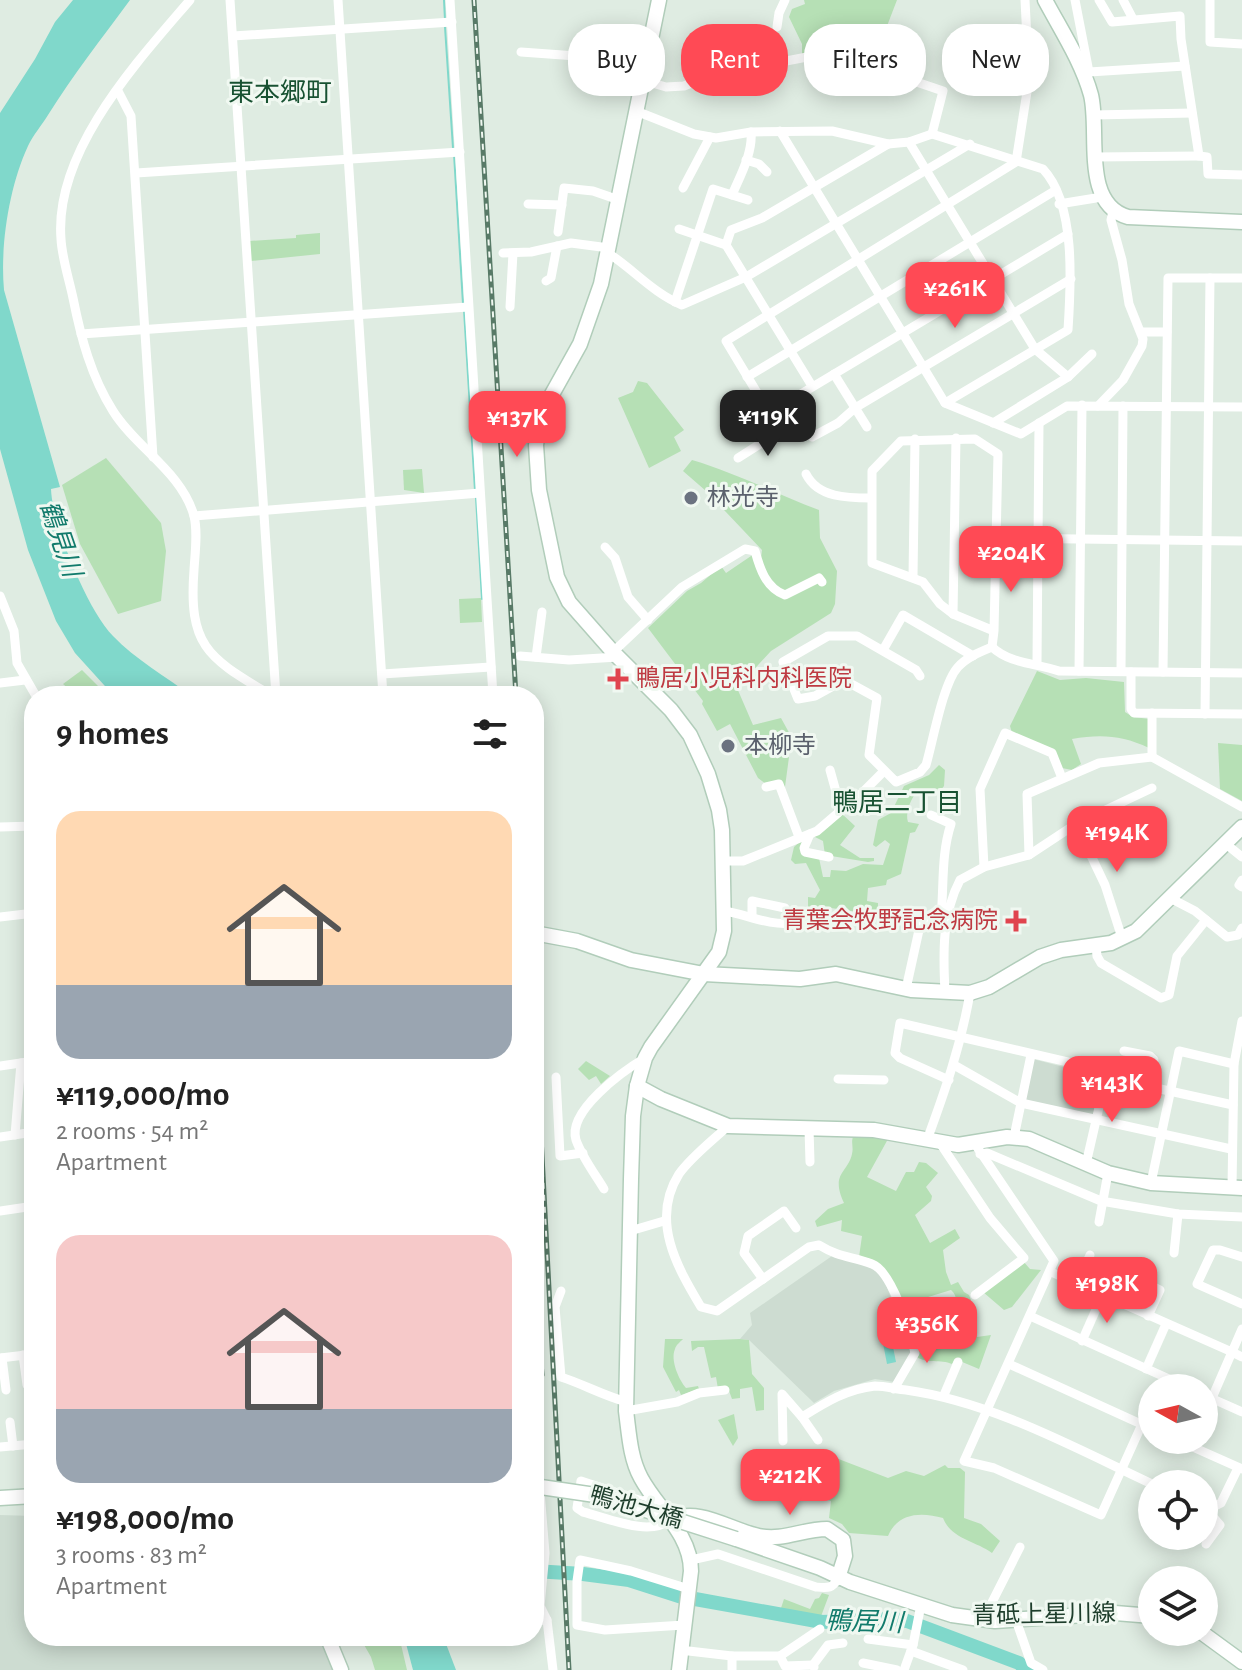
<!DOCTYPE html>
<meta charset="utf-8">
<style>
:root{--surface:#fff;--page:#f6f6f6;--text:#222;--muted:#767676;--accent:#ff4a55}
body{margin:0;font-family:"Alegreya Sans","Noto Sans JP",sans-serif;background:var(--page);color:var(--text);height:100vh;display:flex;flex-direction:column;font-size:30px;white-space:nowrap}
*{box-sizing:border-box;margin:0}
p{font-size:26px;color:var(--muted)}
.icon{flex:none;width:44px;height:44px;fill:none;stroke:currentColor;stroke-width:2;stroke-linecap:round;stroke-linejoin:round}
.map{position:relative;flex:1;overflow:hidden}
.sheet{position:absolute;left:24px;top:686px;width:520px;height:960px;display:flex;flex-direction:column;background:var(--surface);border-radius:32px;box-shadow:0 4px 20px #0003}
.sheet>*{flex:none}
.banner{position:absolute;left:568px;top:24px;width:554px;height:72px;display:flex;gap:16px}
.needle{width:52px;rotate:278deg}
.controls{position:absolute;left:1138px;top:1374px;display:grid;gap:16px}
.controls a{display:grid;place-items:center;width:80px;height:80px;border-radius:50%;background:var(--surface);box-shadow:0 4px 20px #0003;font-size:40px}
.price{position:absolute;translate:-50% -68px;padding:0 18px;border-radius:16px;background:var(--accent);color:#fff;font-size:26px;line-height:52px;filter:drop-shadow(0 2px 4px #0008)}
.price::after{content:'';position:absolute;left:50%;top:48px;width:24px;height:18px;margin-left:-12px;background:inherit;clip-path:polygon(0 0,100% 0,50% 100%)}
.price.current{background:#222;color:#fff}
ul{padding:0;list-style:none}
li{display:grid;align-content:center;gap:16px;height:424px;padding:0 32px}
li span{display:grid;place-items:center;height:248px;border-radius:24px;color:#555}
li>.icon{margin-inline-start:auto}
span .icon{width:144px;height:144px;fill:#fffc;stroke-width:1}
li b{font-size:34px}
h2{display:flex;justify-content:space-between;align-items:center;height:96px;padding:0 32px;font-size:34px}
.pill{padding:0 28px;border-radius:32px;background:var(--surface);box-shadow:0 4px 20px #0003;font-size:28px;line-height:72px}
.pill.current{background:var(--accent);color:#fff}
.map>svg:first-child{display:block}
</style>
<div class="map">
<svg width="1242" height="1670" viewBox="0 0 1242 1670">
<rect width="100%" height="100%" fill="#dfece2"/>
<!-- built -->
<g fill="#cddcd1">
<polygon points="1033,1059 1102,1077 1093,1116 1023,1101"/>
<polygon points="832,1256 875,1266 883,1277 912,1352 894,1382 875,1379 834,1391 814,1403 749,1340 740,1339 752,1325 750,1313"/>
<polygon points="0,1515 34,1516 34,1636 320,1636 334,1670 0,1670"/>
</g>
<!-- green -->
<g fill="#b6e0b5" fill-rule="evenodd">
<polygon points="804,0 897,0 882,39 881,34 855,39 856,47 802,57 802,44 789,17 792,9 805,4"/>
<polygon points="320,233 320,254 251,261 249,241 296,238 296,235"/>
<polygon points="638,381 647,383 684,430 674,437 681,451 649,468 618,398 633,392"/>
<polygon points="106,458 161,523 166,551 161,601 118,614 80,544 62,485"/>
<path d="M692,460C736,473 776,494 819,510L820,538L837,571L835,604L831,613L771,651L737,688L753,725L781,718L792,738L786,756L789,757L785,787L766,784L758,778L730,724L717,731L702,704L703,701L648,628L687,591L701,583L721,566L726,573L754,554L761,558L762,550L706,491L683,471Z"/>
<polygon points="422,469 424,493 404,490 403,470"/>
<polygon points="481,598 482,622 460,623 459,599"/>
<polygon points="82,670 108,696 77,696 63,684"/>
<path d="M1037,671L1060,680L1086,678L1124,682L1125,712L1133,717L1150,719L1149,748C1122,735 1100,734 1072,739L1081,764L1072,770L1062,768L1053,751L1012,733L1010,726Z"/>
<polygon points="1218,743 1242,745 1242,801 1220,789"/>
<path d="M939,765L945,770L944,786L940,791L915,794C910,801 905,814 908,822L919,824L915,832L910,833L901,874L887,880L886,885L868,888L867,901L878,903V915L831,908L808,910V897L815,898L820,890L806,863L795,864L791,860L794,847L805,837L801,846L819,858L823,877H830L831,870L846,871L863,864L883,865L890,844L885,840L876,847L873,845L878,820L891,813L904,786L929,775Z"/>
<polygon points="841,813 855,826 840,845 860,858 874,858 874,861 868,862 825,855 823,841 813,836"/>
<polygon points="1096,821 1108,846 1092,853 1081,827"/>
<polygon points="586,1061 610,1076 601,1084 596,1076 589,1080 578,1069"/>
<path d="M854,1135L888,1139L867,1177L896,1191L906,1172H914L919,1162L926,1163L938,1173L926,1187L932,1196L931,1201L915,1215L930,1243L955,1229L960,1238L943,1250L946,1272L951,1285L958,1282L964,1292L969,1295L971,1300L963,1306L975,1320L977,1337L991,1335L979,1369L955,1359L952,1364C941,1359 926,1364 917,1357L887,1274L875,1261L859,1257L862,1236L841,1231L842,1220L817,1227L815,1221L828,1209L844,1203C830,1173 848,1173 852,1154C854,1146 850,1142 854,1135ZM951,1290C957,1295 957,1302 955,1308L963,1325L930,1331L923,1323L925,1298Z"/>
<polygon points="1023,1261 1030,1269 1041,1270 1012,1307 1004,1310 983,1292"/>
<path d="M665,1339H683C680,1342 676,1345 675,1349C670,1360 679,1380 686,1388L698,1386L699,1389L681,1395L679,1390L676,1392L663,1367Z"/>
<polygon points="740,1339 749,1340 752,1374 764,1388 764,1410 756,1411 752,1387 740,1389 740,1398 732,1399 728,1388 718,1389 716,1377 711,1378 704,1347 698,1347 692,1351 691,1341"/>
<polygon points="734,1414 738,1438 733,1446 718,1420"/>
<path d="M836,1458L888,1478L906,1471L924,1476L945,1465L948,1468H960L965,1472L964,1518L981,1524L1000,1541L992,1553C976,1541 951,1539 943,1518C922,1512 898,1512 888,1536L849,1533L842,1524L829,1518L831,1501C812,1495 796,1486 775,1486L769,1493L766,1491L771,1479L791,1471L801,1475L827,1460Z"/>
<polygon points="822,1593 829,1595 820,1619 780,1611 784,1599 810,1609 815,1599 819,1598"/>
<polygon points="359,1636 399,1636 407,1670 375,1670 371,1657"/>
</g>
<!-- water -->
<g fill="#80d8cb">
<path d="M73,0H130C102,38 73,75 48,115C42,125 33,135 28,146C9,187 0,246 4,290L60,487L51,489C52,524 88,611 113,636C135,659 166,677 192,696H114L75,653L56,621L28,550L0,449V113L35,59L55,22Z"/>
<polygon points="890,1332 896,1362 887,1364 881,1333"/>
<polygon points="404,1636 443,1636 456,1670 413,1670"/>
</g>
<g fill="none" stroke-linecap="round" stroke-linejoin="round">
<!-- stream -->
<g stroke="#80d8cb" stroke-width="2">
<polyline points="444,0 445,20"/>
<polyline points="445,27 453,148"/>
<polyline points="454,154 463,304"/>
<polyline points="464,310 475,491"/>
<polyline points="476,498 482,599"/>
</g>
<!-- river -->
<g stroke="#80d8cb" stroke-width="14">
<polyline points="534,1571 583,1574 629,1580 682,1597"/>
<polyline points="695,1599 822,1622 893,1619 907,1621 1019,1663 1027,1670"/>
</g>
<defs>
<g id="secondary">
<path d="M659,0L601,284L580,344L541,414L536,445L539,490L557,577L569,602L613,652L671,710L690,735L708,774L719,810L722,830L724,931L719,952L651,1047L645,1058L637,1086L633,1116L631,1179L626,1411C629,1433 630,1458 641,1478C657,1508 691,1534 691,1571L679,1670"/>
<path d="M1045,0C1061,30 1082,62 1091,95C1100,131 1081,204 1128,217L1242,222"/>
<polyline points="534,933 577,941 631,960 704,974 800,979 836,974 911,990 970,993 989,987 1040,957 1061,950 1111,943 1136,931 1242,827"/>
<polyline points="637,1086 661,1099 728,1126 874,1130 958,1145 1007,1137 1029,1139 1108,1173 1151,1183 1242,1188"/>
<polyline points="0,1498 34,1496"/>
<path d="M670,1520C701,1507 729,1530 759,1536C783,1541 803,1529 827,1529L843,1540L845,1556L838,1578"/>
<polyline points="736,1539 820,1568 850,1582 952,1615 995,1621 1115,1613 1152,1616"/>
<polyline points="1201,1632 1242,1662"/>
<polyline points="327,1636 341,1670"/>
</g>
</defs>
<!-- secondary casing -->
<use href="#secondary" stroke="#b1cdba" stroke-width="17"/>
<!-- street -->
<g stroke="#fff" stroke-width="9">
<path d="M190,0C137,62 54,151 61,239C62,258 69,279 73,298C81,338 91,376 113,411C136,448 182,472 194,516C198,532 195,553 194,570C188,649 210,658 272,696"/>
<polyline points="230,0 276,696"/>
<polyline points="338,0 383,696"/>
<polyline points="450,0 493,696"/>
<polyline points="1075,0 1089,72"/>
<polyline points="1099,0 1112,22 1180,16 1181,39 1199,156 1207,157 1208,174 1242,175"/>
<polyline points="1123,0 1133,19"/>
<polyline points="1210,0 1210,42 1242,44"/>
<polyline points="777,27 779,13 785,0"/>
<polyline points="233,36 452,22"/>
<polyline points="885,42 890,73 943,91 932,134"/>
<polyline points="521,52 604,58 644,70"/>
<polyline points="1084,76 1089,72 1185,66"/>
<polyline points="642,80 666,87 684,86 736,65 761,61 781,62 885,42 917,51"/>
<polyline points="118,91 131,116 153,457"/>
<path d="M636,111L694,134L716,138L751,132L832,131L888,144L909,142L932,134L1043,169C1076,204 1071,284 1068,330L945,403"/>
<polyline points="1093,115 1192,113"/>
<polyline points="780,131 945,403 1021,434 1067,406 1242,407"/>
<polyline points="909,142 1035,349 1068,377"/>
<polyline points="1095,157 1199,156"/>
<polyline points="746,160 759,164 767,172"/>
<polyline points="136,173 460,152"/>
<polyline points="683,188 710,137"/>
<polyline points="732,195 748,200"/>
<polyline points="528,204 562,205"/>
<polyline points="1059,204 1102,197"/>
<polyline points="679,229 726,245"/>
<polyline points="558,232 564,188 593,191 619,200"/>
<polyline points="503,253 531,252 571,243 609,248"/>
<path d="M608,253C633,269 653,293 682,305L746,277L970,144"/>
<polyline points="546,281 551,278 557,246"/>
<path d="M675,302L713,189L732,195C740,176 753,153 751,132"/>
<polyline points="510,307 513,253"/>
<polyline points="1141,332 1167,332"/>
<polyline points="81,334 468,307"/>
<polyline points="834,374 867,427"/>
<polyline points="747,377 1056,190"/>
<polyline points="812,386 726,245 731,230 762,218 888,144"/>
<polyline points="1098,406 1123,380 1142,346 1143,339 1129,304 1122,260 1111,220 1113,211"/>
<polyline points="769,413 1068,234"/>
<polyline points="993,423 1068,377 1092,354"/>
<polyline points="812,437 838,423 855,408 1071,279"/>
<polyline points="738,458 780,431 726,341 1016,162 1029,79 1025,0"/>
<path d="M806,474C818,498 848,498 871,498"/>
<polyline points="194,516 480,493"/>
<polyline points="995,538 1242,541"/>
<polyline points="605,547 615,558 628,597 648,620"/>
<polyline points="913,577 915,439"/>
<polyline points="0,596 14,631 17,663 36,696"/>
<polyline points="953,614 956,438"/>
<polyline points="992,647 994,631 998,454 975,439 901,441 872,471 872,563 923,582 940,604 953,614 994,631"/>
<polyline points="883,650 903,615 973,656"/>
<path d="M613,652L682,587L745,549L755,551C760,569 766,588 785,595L819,578L822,582"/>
<polyline points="520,656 569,660 618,657"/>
<polyline points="536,657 542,612"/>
<polyline points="1037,663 1039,423"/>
<polyline points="1079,671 1082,405"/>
<polyline points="1121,671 1123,406"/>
<polyline points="1131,672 1131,709 1134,713 1242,714"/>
<polyline points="1163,672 1168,278 1242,278"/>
<polyline points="382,674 491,667"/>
<path d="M920,676L916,670L857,636H828L783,662L798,699L815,696L844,680L877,698L869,755L896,782L920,772L926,765C933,741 943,683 958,667C967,657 980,652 992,647C1010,664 1036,663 1059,671L1242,673"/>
<polyline points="0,683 25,680"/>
<polyline points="1205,714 1210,278"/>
<polyline points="1152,757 1152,713"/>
<polyline points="766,787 779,784 799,837"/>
<polyline points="858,797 884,771"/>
<polyline points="1076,824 1105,885 1122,938"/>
<polyline points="0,827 34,826"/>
<polyline points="810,834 804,848 805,852 829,857"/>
<polyline points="1226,844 1242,857"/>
<polyline points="1029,855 1027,794 1099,763 1152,757 1242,807"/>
<polyline points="723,861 743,861 817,831 838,813 840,806 830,770"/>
<polyline points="984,867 980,789 1005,733 1052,753 1062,778"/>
<polyline points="1242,880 1239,885 1242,887"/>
<polyline points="1170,898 1195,911 1227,937 1238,935 1242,928"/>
<path d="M725,911C748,915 769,926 793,923"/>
<polyline points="752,916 752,901 785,908"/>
<polyline points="0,917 34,913"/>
<polyline points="1096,945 1097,956 1101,963 1161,998 1169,995 1177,956 1206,920"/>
<path d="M906,989L921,921L928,918H941C944,886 941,854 951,824L931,815"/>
<path d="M945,992C943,954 942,914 960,880L984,867L1029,855L1076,824L1152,788"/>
<polyline points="1124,1051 1150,1056 1154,1060 1149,1086"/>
<polyline points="954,1065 1021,1103 1231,1149"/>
<polyline points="0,1066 34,1061"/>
<polyline points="556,1077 560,1156 583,1153"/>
<polyline points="838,1079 884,1080"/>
<polyline points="949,1080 900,1058 895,1053 900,1023 1102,1070 1106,1077 1233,1105"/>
<path d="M728,1126C712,1141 691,1157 679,1174C650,1220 677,1267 701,1307L717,1311L809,1247L819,1245C840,1258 852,1256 872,1264C892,1271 911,1334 915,1353L894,1389"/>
<polyline points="809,1129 810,1162"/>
<polyline points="15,1135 21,1063"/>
<polyline points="0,1137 34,1132"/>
<polyline points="1014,1137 1031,1055"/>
<path d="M927,1140C945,1091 961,1045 970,993"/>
<polyline points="940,1143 990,1218 1024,1258 975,1295"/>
<polyline points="975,1144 1054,1261 964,1461 994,1468 1101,1515 1152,1402"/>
<polyline points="980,1154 987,1153 1101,1201 1178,1214 1242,1217"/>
<polyline points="1086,1164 1106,1077"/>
<polyline points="1151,1183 1179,1051 1234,1064"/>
<polyline points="1232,1187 1234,1064 1242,1021"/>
<path d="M604,1189C595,1174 582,1157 576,1140C567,1111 623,1071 645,1058"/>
<polyline points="0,1211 34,1206"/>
<polyline points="1099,1222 1108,1173"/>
<polyline points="630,1231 664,1221"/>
<polyline points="1174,1253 1178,1214"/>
<polyline points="1242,1257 1220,1250 1213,1250 1197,1284 1242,1304"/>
<polyline points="1051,1272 1232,1352 1242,1329"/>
<polyline points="763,1279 744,1253 748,1236 784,1211 796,1228"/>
<polyline points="1077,1284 1090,1255"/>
<path d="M561,1291L555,1307L561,1377C583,1384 604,1396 627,1402"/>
<polyline points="1115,1301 1127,1274 1160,1290 1148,1316"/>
<polyline points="1030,1316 1189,1388"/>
<polyline points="1082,1341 1102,1296"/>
<polyline points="23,1355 27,1385"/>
<polyline points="0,1358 34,1354"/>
<polyline points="2,1358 6,1390"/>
<polyline points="1009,1364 1152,1429"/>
<polyline points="1146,1369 1166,1324"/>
<polyline points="944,1395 958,1362"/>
<polyline points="1204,1395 1242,1412"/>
<polyline points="1212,1398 1232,1352 1242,1357"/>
<polyline points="626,1411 677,1402 699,1393 725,1390"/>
<polyline points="33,1414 34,1424"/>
<polyline points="802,1417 818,1440"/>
<polyline points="534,1418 545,1553 540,1606 547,1620 553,1670"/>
<polyline points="10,1422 13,1446"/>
<polyline points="1177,1440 1242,1469"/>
<path d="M783,1441L782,1394L802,1417C826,1402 847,1389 875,1386C885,1386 896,1389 906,1390C992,1402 1073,1447 1152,1484"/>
<polyline points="0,1447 34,1444"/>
<path d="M654,1498L642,1501L581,1481L577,1508L583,1512C608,1518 649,1537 670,1520"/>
<polyline points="1204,1508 1207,1510 1221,1503 1238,1468"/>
<polyline points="1206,1544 1220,1525 1207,1510"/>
<path d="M691,1560L718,1554L816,1587C827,1588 833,1589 838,1578"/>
<polyline points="983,1620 1020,1547"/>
<polyline points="1016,1620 1031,1663 1043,1670"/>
<polyline points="534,1621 547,1620"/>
<polyline points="684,1625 605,1630 577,1625 577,1581 580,1560 631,1571 689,1589"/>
<polyline points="868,1639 913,1645"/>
<polyline points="680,1650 732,1656 780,1656 785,1666 813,1665"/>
<polyline points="911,1651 963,1670"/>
<polyline points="732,1656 732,1670"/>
<polyline points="780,1656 820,1629"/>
<polyline points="863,1663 897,1670"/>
<polyline points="814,1667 813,1665 828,1645 843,1643"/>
<polyline points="904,1670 913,1645 921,1605"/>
</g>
<!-- secondary -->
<use href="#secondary" stroke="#fff" stroke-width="14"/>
<defs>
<g id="rail">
<polyline points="474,0 516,696"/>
<polyline points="534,1003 569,1670"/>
<polyline points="534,1270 542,1375"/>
</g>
</defs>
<!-- rail casing -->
<use href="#rail" stroke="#587a67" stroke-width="5"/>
<!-- rail -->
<use href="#rail" stroke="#f0f8f1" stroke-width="2" stroke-dasharray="6" stroke-linecap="butt"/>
<defs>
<polyline id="secondary-bridge" points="534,1486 602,1496 736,1539"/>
</defs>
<!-- secondary-bridge casing -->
<use href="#secondary-bridge" stroke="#b1cdba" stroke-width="17" stroke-linecap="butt"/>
<!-- secondary-bridge -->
<use href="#secondary-bridge" stroke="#fff" stroke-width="14"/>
</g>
<!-- markers -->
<g fill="#6b7280" stroke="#f0f8f1" stroke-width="3">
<circle cx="691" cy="498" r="8"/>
<circle cx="728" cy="746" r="8"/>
</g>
<g fill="#e0444e" stroke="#f0f8f1" stroke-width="3">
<path d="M614 667h8v8h8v8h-8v8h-8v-8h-8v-8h8z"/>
<path d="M1012 909h8v8h8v8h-8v8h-8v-8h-8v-8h8z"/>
</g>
<g text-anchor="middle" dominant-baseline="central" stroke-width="6" stroke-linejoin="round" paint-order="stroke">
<!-- worship labels -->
<g font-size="24" fill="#5b616d" stroke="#f0f8f1" text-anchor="start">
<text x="707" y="498">林光寺</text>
<text x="744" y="746">本柳寺</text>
</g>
<!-- health labels -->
<g font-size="24" fill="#be3a42" stroke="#f0f8f1" text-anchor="start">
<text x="636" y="679">鴨居小児科内科医院</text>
<text x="998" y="921" text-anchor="end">青葉会牧野記念病院</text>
</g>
<!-- street labels -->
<g font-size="24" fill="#1e3e2c" stroke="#f0f8f1">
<text transform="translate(636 1508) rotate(16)">鴨池大橋</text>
<text transform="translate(1044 1615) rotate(-1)">青砥上星川線</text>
</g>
<!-- neighbourhood labels -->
<g font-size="26" fill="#185232" stroke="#f0f8f1">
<text x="280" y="93">東本郷町</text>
<text x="897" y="803">鴨居二丁目</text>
</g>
<!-- water labels -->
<g font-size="26" font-style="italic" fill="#127b6c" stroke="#f0f8f1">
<text transform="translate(60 539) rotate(71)">鶴見川</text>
<text transform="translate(864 1622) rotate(2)">鴨居川</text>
</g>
</g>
</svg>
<div class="controls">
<a><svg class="needle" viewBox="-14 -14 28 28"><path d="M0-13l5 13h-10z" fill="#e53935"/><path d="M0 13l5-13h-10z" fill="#767676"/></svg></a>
<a><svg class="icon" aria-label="locate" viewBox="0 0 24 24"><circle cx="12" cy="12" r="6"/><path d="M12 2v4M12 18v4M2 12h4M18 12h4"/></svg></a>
<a><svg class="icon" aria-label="layers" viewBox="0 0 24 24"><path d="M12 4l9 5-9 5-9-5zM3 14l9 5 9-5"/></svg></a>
</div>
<b class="price" style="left:955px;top:330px">¥261K</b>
<b class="price current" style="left:768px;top:458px">¥119K</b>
<b class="price" style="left:517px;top:459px">¥137K</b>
<b class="price" style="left:1011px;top:594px">¥204K</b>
<b class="price" style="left:1117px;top:874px">¥194K</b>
<b class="price" style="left:1112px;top:1124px">¥143K</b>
<b class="price" style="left:1107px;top:1325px">¥198K</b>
<b class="price" style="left:927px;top:1365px">¥356K</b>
<b class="price" style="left:790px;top:1517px">¥212K</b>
<div class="banner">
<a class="pill">Buy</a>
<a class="pill current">Rent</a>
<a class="pill">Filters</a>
<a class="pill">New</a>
</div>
<section class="sheet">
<h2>9 homes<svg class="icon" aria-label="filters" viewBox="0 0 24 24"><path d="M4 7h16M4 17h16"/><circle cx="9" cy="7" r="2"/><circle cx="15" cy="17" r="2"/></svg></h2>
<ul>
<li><span style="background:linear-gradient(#ffd9b3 70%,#9aa5b1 0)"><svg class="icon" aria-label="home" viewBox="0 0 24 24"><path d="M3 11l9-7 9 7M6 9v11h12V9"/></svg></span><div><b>¥119,000/mo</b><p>2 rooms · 54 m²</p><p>Apartment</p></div></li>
<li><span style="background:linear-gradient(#f6c9c9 70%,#9aa5b1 0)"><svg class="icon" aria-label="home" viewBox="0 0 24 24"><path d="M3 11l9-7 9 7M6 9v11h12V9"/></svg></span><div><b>¥198,000/mo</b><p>3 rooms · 83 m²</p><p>Apartment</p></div></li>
</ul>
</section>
</div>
